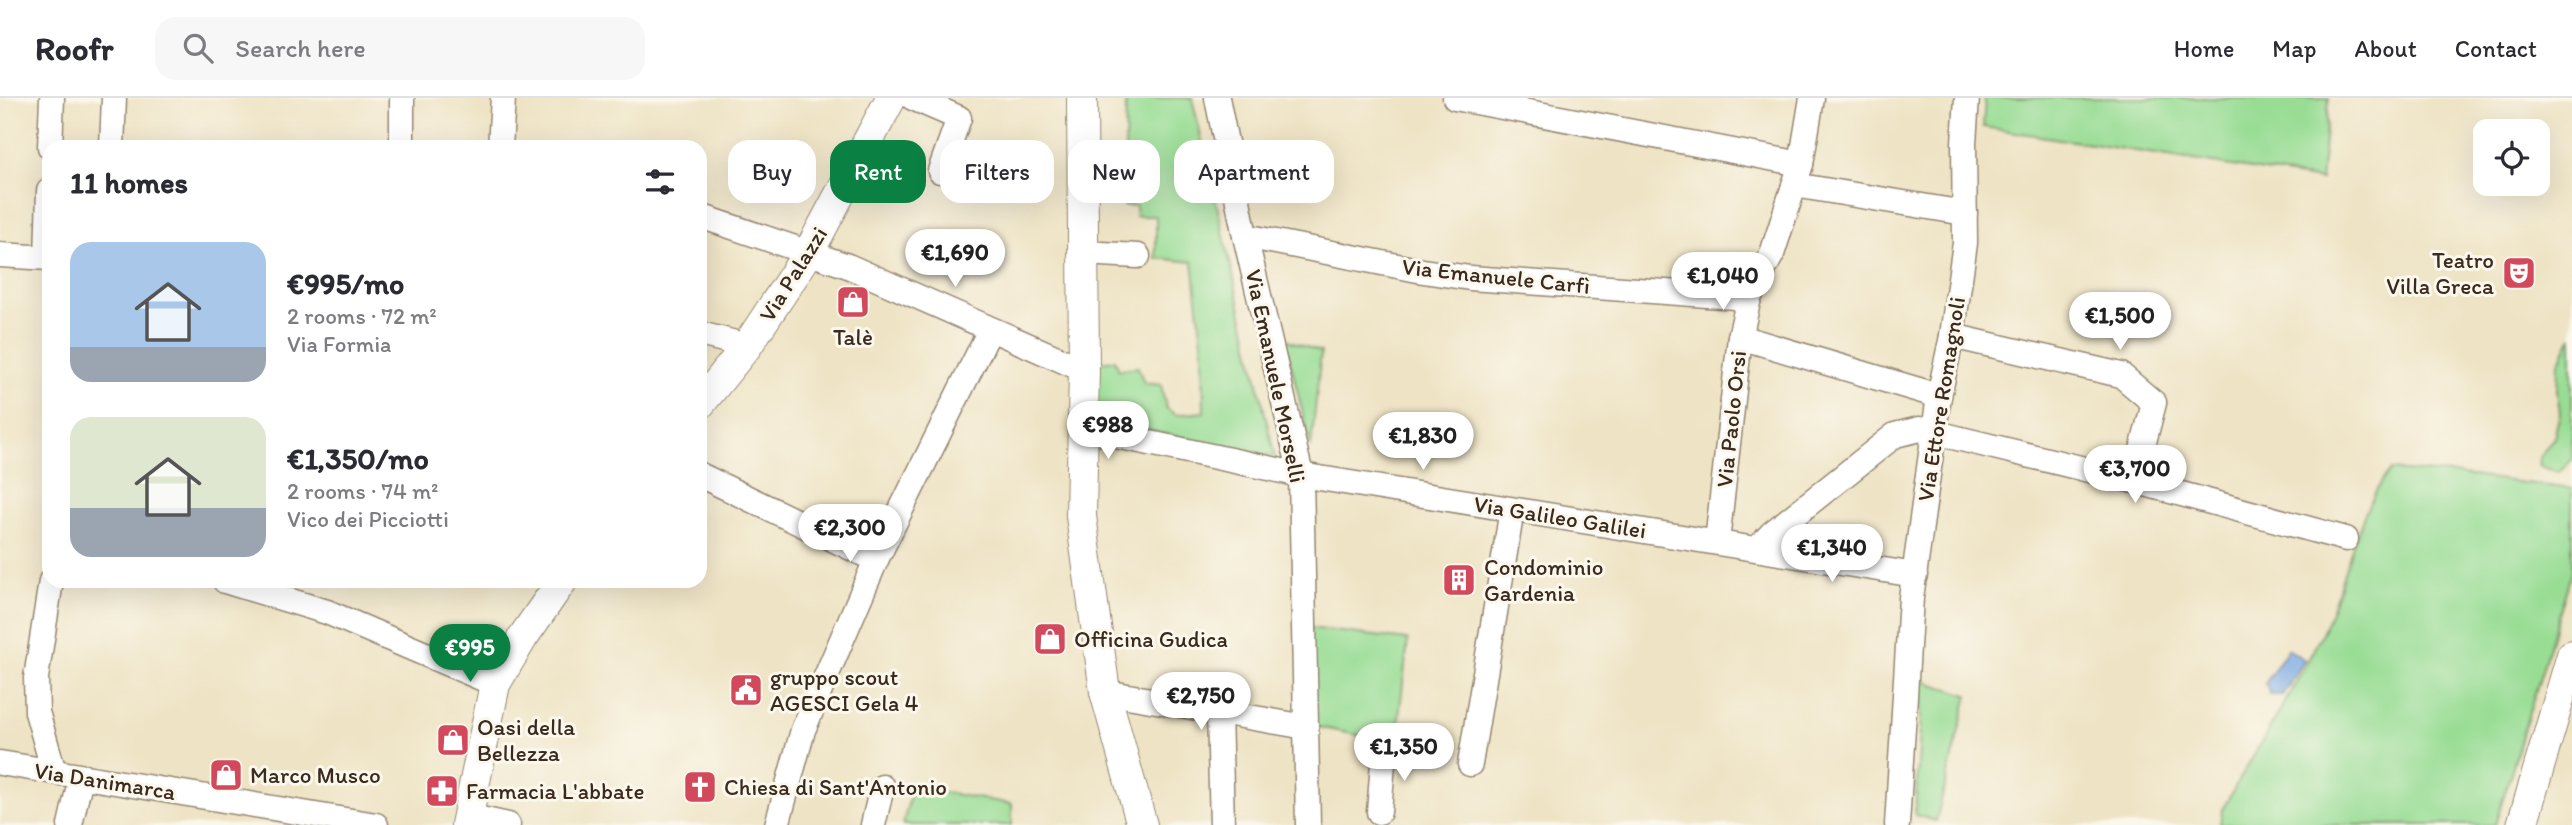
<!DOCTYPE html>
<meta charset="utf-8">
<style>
:root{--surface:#fff;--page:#f7f7f7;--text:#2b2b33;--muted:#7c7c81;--line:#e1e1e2;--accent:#0b8043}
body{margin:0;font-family:Itim,sans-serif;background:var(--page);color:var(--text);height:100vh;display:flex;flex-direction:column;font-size:26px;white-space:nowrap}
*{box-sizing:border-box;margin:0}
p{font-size:23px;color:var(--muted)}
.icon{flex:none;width:38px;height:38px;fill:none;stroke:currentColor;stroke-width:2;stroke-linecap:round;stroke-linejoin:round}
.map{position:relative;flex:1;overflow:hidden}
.sheet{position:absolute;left:42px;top:42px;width:665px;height:448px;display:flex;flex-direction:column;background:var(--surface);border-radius:21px;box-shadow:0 7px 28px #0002}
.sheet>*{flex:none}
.top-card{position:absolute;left:728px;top:42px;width:665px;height:63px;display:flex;gap:14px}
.tools{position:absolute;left:2473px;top:21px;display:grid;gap:14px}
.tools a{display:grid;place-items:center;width:77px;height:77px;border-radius:14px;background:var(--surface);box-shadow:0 7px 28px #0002;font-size:35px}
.price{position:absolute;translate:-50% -60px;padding:0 16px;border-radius:24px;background:#fff;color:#222;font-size:23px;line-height:46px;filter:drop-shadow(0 2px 4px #0008)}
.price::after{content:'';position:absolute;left:50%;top:42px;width:21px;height:16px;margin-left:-10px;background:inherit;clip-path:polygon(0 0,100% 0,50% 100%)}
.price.on{background:var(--accent);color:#fff}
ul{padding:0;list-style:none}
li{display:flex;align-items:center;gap:21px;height:175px;padding:0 28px}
li span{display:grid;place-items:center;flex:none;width:196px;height:140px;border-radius:21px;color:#555}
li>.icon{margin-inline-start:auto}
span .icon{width:84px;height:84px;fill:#fffc;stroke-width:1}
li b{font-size:30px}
h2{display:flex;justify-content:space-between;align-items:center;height:84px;padding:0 28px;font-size:30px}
.chip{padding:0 24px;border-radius:21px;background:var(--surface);box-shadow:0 7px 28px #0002;font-size:24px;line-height:63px}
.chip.on{background:var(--accent);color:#fff}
header{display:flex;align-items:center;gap:42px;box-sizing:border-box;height:98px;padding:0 35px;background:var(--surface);border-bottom:2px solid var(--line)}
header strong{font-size:33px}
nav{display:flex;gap:38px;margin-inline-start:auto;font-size:24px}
.search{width:490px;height:63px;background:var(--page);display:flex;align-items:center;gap:18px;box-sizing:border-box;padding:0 24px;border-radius:21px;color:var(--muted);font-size:26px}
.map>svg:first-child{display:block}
</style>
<header>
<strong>Roofr</strong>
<div class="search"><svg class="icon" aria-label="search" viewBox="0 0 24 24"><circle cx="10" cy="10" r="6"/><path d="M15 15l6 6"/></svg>Search here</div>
<nav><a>Home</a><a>Map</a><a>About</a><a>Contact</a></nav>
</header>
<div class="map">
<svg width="2572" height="727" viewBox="0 0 2572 727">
<rect width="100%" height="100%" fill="#fbf7ec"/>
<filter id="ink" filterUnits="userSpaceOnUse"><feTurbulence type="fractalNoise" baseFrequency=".0143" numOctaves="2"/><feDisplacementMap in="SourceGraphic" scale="14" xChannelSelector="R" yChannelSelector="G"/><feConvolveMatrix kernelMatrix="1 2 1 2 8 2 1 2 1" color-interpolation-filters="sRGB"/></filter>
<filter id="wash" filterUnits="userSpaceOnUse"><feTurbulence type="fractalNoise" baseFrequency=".00686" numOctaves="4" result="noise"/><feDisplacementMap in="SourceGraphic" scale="28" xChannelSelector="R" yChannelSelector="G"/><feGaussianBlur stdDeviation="1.57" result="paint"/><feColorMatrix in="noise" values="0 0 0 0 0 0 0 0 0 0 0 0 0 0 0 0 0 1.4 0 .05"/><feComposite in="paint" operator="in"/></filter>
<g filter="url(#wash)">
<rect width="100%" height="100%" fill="#eee3c4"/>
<!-- green -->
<g fill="#99dd95" stroke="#6a845a" stroke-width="2">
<polygon points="1126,0 1192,0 1275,359 1094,321 1097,264 1115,262 1119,272 1138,269 1144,285 1161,287 1166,310 1176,317 1204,314 1203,253 1193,164 1156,160 1156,118 1136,118 1136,108 1124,108"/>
<polygon points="1985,0 2329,0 2321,82 1983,29"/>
<polygon points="2572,238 2572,362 2558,374 2540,368 2539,360 2554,339 2560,315 2557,293 2558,267"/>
<polygon points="1285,241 1321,254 1311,350"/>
<path d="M2391,372L2463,377L2572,391V473L2495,727H2220L2222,712C2254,655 2291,598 2320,539C2346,488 2354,414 2391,372Z"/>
<polygon points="1310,530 1408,542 1396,645 1308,627"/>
<polygon points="1923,583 1968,597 1936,723 1915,717"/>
<polygon points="912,689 1012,706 1012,727 903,727"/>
</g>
<!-- water -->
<polygon fill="#7aa9e4" stroke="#5a6a81" stroke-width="2" points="2288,551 2305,562 2282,597 2270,597 2268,588 2265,586"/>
</g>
<g filter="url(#ink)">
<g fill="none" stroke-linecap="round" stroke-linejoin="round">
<defs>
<g id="minor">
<polyline points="913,0 959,20 940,73"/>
<polyline points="1217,0 1245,138 1301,377 1308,727"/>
<polyline points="1455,0 1801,66"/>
<polyline points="50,49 52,0"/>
<polyline points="112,49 114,0"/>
<polyline points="402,49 402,0"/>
<polyline points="500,49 503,0"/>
<polyline points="1794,87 1965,115"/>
<polyline points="700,118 848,168 1084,272"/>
<polyline points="1245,138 1423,173 1470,180 1749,200"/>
<polyline points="1083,155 1138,158"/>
<polyline points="0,157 49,160"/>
<polyline points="47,160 49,93"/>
<polyline points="700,236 747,248"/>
<polyline points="1952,238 2121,277 2154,305 2134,383"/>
<polyline points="1740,239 1939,298"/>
<polyline points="1083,331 1301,377 1915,477"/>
<polyline points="700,377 876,462"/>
<polyline points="1717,444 1740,239 1749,200 1772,156 1801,66 1812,0"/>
<polyline points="1758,450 1772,435 1895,337 1920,331 2134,383 2346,441"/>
<polyline points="51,483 36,580 37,614 54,674"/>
<polyline points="225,483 327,514 495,586"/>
<polyline points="1105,594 1306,629"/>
<polyline points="1219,614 1222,727"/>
<polyline points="0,665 376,727"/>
<polyline points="1470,666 1512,412"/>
<polyline points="1379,714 1384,653"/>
<polyline points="467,718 508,727"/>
<polyline points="70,727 81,679"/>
<polyline points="777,727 803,632 876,462 990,232"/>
<polyline points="873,727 882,689"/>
<polyline points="1897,727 1911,500 1939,298 1952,238 1965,145 1964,45 1967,0"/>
</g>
<g id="tertiary">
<polyline points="1082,0 1084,272 1081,418 1105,594 1142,727"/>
<polyline points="700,306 747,248 809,154 891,0"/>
<polyline points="466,727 495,586 523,539 562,483"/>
<polyline points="2522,727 2572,557"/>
</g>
</defs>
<!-- minor casing -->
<use href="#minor" stroke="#948671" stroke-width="27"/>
<!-- tertiary casing -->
<use href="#tertiary" stroke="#948671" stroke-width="32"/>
<!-- minor -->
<use href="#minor" stroke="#fff" stroke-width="24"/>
<!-- tertiary -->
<use href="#tertiary" stroke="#fff" stroke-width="30"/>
</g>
</g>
<!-- icons -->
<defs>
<symbol id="theatre-square" viewBox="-11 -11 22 22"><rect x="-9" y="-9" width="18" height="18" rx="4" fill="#d1495b" stroke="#fbf7ec"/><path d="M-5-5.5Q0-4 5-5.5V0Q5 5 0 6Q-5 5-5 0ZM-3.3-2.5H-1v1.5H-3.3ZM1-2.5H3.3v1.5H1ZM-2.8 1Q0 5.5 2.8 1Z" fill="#fff"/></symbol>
<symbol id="shop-square" viewBox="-11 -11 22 22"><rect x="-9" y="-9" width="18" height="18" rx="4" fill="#d1495b" stroke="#fbf7ec"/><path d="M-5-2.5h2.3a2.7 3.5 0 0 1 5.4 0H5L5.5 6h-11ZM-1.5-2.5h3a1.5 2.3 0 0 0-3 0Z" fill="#fff"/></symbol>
<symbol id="building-square" viewBox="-11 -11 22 22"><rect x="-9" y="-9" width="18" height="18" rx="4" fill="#d1495b" stroke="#fbf7ec"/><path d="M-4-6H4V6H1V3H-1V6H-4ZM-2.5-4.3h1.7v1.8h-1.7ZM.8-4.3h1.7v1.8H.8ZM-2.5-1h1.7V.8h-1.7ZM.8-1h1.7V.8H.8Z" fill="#fff"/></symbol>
<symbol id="civic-square" viewBox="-11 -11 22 22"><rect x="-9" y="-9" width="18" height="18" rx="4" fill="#d1495b" stroke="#fbf7ec"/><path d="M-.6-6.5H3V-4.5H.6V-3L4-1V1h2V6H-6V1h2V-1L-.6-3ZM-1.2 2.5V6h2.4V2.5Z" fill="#fff"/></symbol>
<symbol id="church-square" viewBox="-11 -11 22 22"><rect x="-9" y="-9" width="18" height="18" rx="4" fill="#d1495b" stroke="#fbf7ec"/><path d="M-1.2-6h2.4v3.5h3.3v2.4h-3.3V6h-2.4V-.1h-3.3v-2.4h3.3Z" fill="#fff"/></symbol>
<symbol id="pharmacy-square" viewBox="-11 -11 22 22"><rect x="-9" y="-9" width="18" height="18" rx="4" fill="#d1495b" stroke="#fbf7ec"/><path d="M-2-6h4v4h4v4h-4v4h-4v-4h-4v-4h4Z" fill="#fff"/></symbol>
</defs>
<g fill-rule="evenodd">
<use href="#theatre-square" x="2500" y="156" width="38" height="38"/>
<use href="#shop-square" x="834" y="185" width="38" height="38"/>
<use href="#building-square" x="1440" y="463" width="38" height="38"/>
<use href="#shop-square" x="1031" y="522" width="38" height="38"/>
<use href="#civic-square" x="727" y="573" width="38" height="38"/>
<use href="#shop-square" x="434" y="623" width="38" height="38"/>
<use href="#shop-square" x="207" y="658" width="38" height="38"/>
<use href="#church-square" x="681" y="670" width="38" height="38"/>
<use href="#pharmacy-square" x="423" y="674" width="38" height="38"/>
</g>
<g text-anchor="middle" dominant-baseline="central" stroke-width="6" stroke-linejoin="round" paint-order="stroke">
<!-- poi labels -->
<g font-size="23" fill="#3b2a1e" stroke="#fbf7ec" text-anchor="start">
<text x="2494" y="162" text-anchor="end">Teatro<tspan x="2494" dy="26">Villa Greca</tspan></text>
<text x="853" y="239" text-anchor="middle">Talè</text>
<text x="1484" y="469">Condominio<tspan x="1484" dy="26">Gardenia</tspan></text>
<text x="1074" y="541">Officina Gudica</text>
<text x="770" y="579">gruppo scout<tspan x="770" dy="26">AGESCI Gela 4</tspan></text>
<text x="477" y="629">Oasi della<tspan x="477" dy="26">Bellezza</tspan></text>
<text x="250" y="677">Marco Musco</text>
<text x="724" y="689">Chiesa di Sant'Antonio</text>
<text x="466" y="693">Farmacia L'abbate</text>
</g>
<!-- street labels -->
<g font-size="23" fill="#3b2a1e" stroke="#fbf7ec">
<text transform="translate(793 176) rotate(-58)">Via Palazzi</text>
<text transform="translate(1496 178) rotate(6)">Via Emanuele Carfì</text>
<text transform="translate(1276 278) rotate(78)">Via Emanuele Morselli</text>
<text transform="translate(1941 301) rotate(-81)">Via Ettore Romagnoli</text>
<text transform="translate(1731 321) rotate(-84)">Via Paolo Orsi</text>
<text transform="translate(1560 419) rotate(9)">Via Galileo Galilei</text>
<text transform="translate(105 683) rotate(9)">Via Danimarca</text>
</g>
</g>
</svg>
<div class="tools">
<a><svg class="icon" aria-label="locate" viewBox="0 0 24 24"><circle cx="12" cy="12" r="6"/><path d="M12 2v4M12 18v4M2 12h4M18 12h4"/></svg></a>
</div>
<b class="price" style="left:955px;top:191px">€1,690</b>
<b class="price" style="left:1723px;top:214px">€1,040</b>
<b class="price" style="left:2120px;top:254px">€1,500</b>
<b class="price" style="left:1108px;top:363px">€988</b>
<b class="price" style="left:1423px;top:374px">€1,830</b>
<b class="price" style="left:2135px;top:407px">€3,700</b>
<b class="price" style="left:850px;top:466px">€2,300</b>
<b class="price" style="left:1832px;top:486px">€1,340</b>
<b class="price on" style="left:470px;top:586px">€995</b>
<b class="price" style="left:1201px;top:634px">€2,750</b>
<b class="price" style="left:1404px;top:685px">€1,350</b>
<div class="top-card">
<a class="chip">Buy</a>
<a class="chip on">Rent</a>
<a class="chip">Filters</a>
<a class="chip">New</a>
<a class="chip">Apartment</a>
</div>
<section class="sheet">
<h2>11 homes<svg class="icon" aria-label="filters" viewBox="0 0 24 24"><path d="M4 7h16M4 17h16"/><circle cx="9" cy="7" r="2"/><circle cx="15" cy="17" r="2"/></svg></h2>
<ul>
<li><span style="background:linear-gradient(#a9c7e8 75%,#9aa5b1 0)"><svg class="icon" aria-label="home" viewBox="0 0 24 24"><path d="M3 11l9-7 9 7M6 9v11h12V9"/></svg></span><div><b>€995/mo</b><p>2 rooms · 72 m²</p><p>Via Formia</p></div></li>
<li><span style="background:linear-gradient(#dfe7d0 65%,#9aa5b1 0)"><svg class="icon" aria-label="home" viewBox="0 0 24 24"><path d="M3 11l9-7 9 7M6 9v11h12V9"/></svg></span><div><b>€1,350/mo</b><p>2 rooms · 74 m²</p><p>Vico dei Picciotti</p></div></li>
</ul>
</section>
</div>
